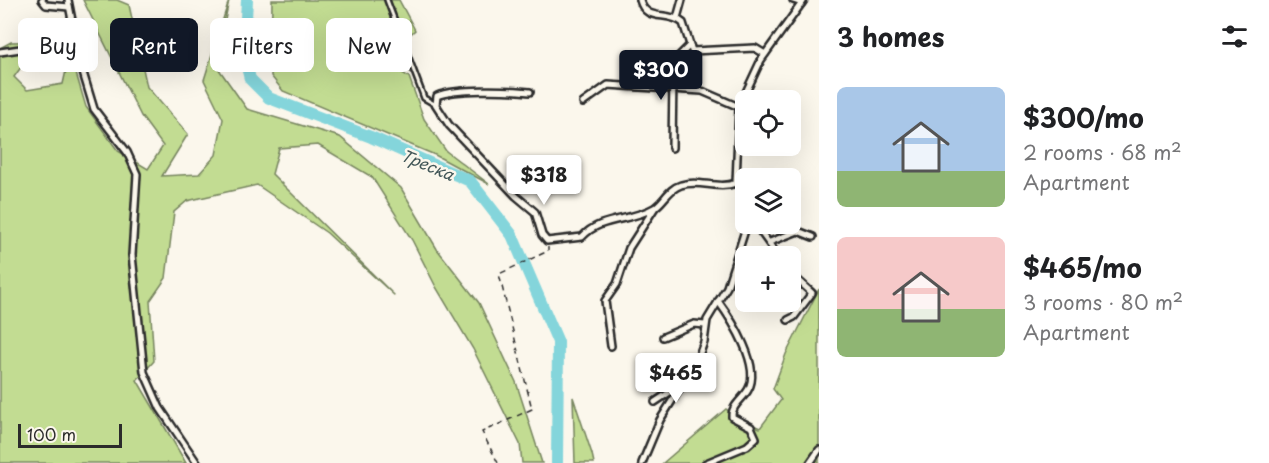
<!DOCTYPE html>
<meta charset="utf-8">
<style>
:root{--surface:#fff;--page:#f6f6f6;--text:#202124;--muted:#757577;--accent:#111827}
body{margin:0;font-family:"Playpen Sans",sans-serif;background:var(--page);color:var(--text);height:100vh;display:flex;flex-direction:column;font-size:22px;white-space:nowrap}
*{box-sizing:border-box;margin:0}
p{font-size:20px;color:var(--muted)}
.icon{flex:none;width:33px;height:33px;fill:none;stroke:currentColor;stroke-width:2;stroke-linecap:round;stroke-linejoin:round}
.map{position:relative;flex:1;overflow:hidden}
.panel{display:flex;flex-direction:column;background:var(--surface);width:450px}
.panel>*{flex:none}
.hud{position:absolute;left:18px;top:18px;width:570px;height:54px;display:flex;gap:12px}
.tools{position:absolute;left:735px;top:90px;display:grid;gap:12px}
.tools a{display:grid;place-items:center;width:66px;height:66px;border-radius:9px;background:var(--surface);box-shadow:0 6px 24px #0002;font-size:30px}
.scale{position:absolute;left:18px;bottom:15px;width:104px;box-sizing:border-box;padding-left:6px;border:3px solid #2b2b2b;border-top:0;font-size:16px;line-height:21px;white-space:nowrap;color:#2b2b2b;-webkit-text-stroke:4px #fbf7ec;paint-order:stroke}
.price{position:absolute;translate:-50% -51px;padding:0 14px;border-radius:6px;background:#fff;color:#222;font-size:20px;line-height:39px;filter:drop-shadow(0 2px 3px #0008)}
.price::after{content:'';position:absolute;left:50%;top:36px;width:18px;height:14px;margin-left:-9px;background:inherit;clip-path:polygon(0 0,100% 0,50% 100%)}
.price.on{background:var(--accent);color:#fff}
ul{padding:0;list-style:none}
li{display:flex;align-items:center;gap:18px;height:150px;padding:0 18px}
li span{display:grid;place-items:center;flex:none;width:168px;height:120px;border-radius:9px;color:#555}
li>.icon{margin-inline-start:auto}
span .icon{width:72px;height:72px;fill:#fffc;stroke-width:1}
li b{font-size:26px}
h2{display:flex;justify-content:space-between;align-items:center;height:72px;padding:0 18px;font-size:26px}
.chip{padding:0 21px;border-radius:9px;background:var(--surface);box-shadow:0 6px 24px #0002;font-size:21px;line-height:54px}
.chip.on{background:var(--accent);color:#fff}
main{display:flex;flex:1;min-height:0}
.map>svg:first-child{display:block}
</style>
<main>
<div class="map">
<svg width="819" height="463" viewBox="0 0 819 463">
<rect width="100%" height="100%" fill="#fbf7ec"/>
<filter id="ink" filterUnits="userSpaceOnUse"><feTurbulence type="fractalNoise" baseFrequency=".0167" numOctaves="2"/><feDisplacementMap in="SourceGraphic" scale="12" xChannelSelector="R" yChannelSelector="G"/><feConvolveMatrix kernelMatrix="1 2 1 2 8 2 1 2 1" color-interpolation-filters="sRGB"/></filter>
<g filter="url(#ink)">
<!-- green -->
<g fill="#c2dc92" stroke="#76845e" stroke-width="1.5">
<polygon points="83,0 117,0 129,5 147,87 188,134 162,176 199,174 216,155 223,119 204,80 229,0 216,65 247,109 340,137 401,188 437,249 479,303 516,382 542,463 522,463 520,444 473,349 436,287 412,240 372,177 318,145 279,148 272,174 395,296 327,233 257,185 187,201 174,212 166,278 150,301 154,361 137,380 186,463 0,463 0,48 11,42 64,41 44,60 29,56 14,77 27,90 63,84 70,53 86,107 118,151 148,169 163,146 141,116"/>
<polygon points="272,0 399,0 415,30 382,60 409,77 424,119 446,151 489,184 435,155 283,91 271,76"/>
<polygon points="819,289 819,463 663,463 726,409 736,417 760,428 781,400 773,389 786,354"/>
<polygon points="573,397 592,454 594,463 575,463"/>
</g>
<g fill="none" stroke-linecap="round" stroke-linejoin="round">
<!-- river -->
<polyline stroke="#84d5db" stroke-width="12" points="247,0 244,55 250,79 269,98 371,137 470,181 512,235 558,342 557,463"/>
<defs>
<polyline id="lane" points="387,0 424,98 436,105"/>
<g id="street">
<polyline points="42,0 46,5 69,7"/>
<polyline points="68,0 81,66 94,109 127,152 137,174 132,255 144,372 160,408 197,463"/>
<path d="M640,0C646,23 667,10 683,23L692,51L755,48L765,54"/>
<polyline points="793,0 802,3"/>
<polyline points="677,18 682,0"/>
<polyline points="0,52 54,44 73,26"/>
<path d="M530,92C508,90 456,88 437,96L436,105L449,125L516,196L535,212L542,235L547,241L582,237C601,216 630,222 654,208C664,202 668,189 681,185C699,179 718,190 736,183"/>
<polyline points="583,103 608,85 702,91 739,107"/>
<polyline points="672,148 673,77 678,57 689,46"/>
<polyline points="746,195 736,183 739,107 761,60 804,0"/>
<polyline points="755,224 778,256"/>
<polyline points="770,242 798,231 813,237"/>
<polyline points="788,320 794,317 812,293 790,273"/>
<polyline points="663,337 694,324 705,325"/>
<polyline points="611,346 605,301 617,284 629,248 654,209"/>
<polyline points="655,402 676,388"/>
<polyline points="642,463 660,420 697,361 704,342 707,320 727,287 747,224"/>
<path d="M706,463L747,446L756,438L751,427L732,417C731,406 743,399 748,390C762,367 732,320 718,301"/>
<polyline points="810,463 819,450"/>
</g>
</defs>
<!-- lane casing -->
<use href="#lane" stroke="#2b2b2b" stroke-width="8"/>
<!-- street casing -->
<use href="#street" stroke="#2b2b2b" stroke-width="10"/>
<!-- path -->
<polyline stroke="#2b2b2b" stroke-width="1.5" stroke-dasharray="6 4.5" stroke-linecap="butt" points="498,463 482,432 532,409 499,274 548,251 548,247"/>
<!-- lane -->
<use href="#lane" stroke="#fbf7ec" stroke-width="3"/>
<!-- street -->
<use href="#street" stroke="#fbf7ec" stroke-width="5"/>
</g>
</g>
<g text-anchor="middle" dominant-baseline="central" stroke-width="5" stroke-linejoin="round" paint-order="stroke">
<!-- water labels -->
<g font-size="16" font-style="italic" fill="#415657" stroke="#fbf7ec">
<text transform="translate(428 164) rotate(23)">Треска</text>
</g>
</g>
</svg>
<div class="tools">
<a><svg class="icon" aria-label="locate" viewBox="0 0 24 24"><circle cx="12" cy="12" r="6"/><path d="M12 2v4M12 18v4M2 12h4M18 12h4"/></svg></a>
<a><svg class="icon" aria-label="layers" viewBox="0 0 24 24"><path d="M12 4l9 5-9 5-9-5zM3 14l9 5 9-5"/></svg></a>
<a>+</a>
</div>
<div class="scale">100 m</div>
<b class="price on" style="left:661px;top:101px">$300</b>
<b class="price" style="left:544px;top:206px">$318</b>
<b class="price" style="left:676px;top:404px">$465</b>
<div class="hud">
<a class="chip">Buy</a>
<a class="chip on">Rent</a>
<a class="chip">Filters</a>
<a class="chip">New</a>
</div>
</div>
<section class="panel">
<h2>3 homes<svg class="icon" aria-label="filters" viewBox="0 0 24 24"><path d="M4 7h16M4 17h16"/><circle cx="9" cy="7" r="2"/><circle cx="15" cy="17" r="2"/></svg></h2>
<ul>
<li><span style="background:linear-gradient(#a9c7e8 70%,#8fb573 0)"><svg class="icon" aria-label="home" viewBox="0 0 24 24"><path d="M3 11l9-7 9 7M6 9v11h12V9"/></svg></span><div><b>$300/mo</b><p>2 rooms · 68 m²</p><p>Apartment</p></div></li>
<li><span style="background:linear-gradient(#f6c9c9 60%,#8fb573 0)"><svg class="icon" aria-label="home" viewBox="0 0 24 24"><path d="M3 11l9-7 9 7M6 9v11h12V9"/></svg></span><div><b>$465/mo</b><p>3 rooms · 80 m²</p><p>Apartment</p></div></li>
</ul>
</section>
</main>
